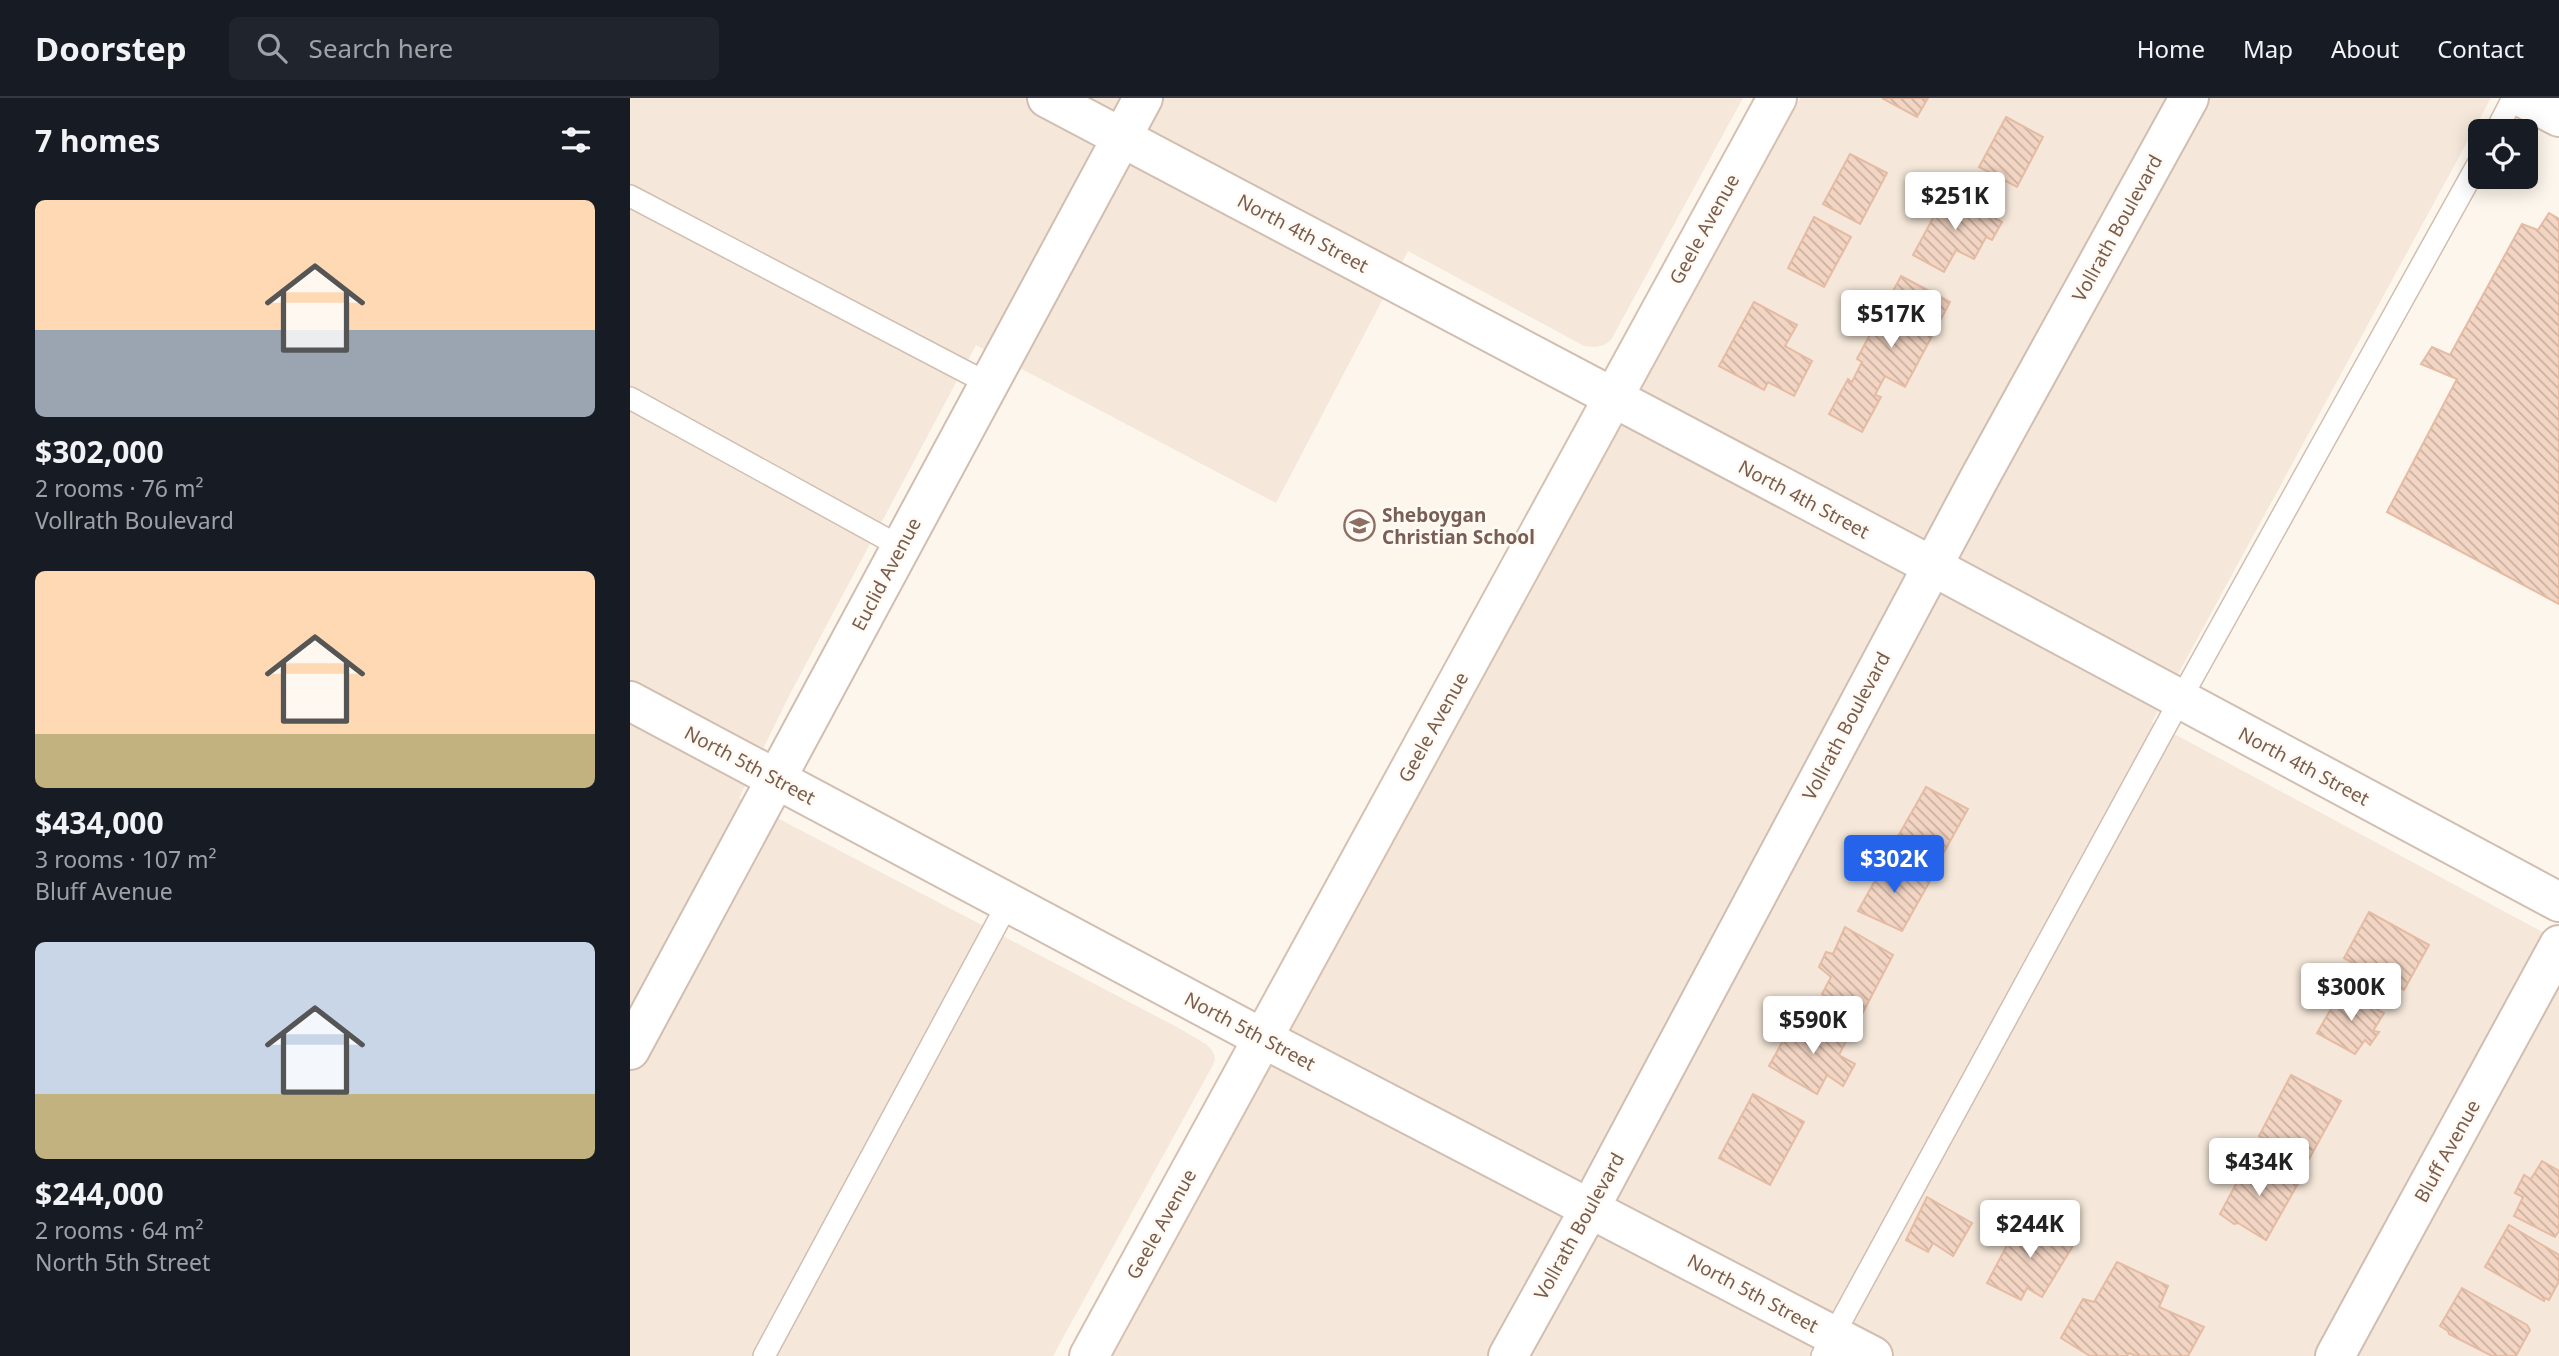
<!DOCTYPE html>
<meta charset="utf-8">
<style>
:root{--surface:#171b24;--page:#20242c;--text:#f1f3f6;--muted:#9ea1a6;--line:#363941;--accent:#2563eb}
body{margin:0;font-family:"Noto Sans",sans-serif;background:var(--page);color:var(--text);height:100vh;display:flex;flex-direction:column;font-size:26px;white-space:nowrap}
*{box-sizing:border-box;margin:0}
p{font-size:23px;color:var(--muted)}
.icon{flex:none;width:38px;height:38px;fill:none;stroke:currentColor;stroke-width:2;stroke-linecap:round;stroke-linejoin:round}
.map{position:relative;flex:1;overflow:hidden}
.side{display:flex;flex-direction:column;background:var(--surface);width:630px}
.side>*{flex:none}
.controls{position:absolute;left:1838px;top:21px;display:grid;gap:14px}
.controls a{display:grid;place-items:center;width:70px;height:70px;border-radius:10px;background:var(--surface);box-shadow:0 4px 18px #0003;font-size:35px}
.price{position:absolute;translate:-50% -60px;padding:0 16px;border-radius:7px;background:#fff;color:#222;font-size:23px;line-height:46px;filter:drop-shadow(0 2px 4px #0008)}
.price::after{content:'';position:absolute;left:50%;top:42px;width:21px;height:16px;margin-left:-10px;background:inherit;clip-path:polygon(0 0,100% 0,50% 100%)}
.price.current{background:var(--accent);color:#fff}
ul{padding:0;list-style:none}
li{display:grid;align-content:center;gap:14px;height:371px;padding:0 35px}
li span{display:grid;place-items:center;height:217px;border-radius:10px;color:#555}
li>.icon{margin-inline-start:auto}
span .icon{width:126px;height:126px;fill:#fffc;stroke-width:1}
li b{font-size:30px}
h2{display:flex;justify-content:space-between;align-items:center;height:84px;padding:0 35px;font-size:30px}
header{display:flex;align-items:center;gap:42px;box-sizing:border-box;height:98px;padding:0 35px;background:var(--surface);border-bottom:2px solid var(--line)}
header strong{font-size:33px}
nav{display:flex;gap:38px;margin-inline-start:auto;font-size:24px}
.search{width:490px;height:63px;background:var(--page);display:flex;align-items:center;gap:18px;box-sizing:border-box;padding:0 24px;border-radius:10px;color:var(--muted);font-size:26px}
main{display:flex;flex:1;min-height:0}
.map>svg:first-child{display:block}
</style>
<header>
<strong>Doorstep</strong>
<div class="search"><svg class="icon" aria-label="search" viewBox="0 0 24 24"><circle cx="10" cy="10" r="6"/><path d="M15 15l6 6"/></svg>Search here</div>
<nav><a>Home</a><a>Map</a><a>About</a><a>Contact</a></nav>
</header>
<main>
<section class="side">
<h2>7 homes<svg class="icon" aria-label="filters" viewBox="0 0 24 24"><path d="M4 7h16M4 17h16"/><circle cx="9" cy="7" r="2"/><circle cx="15" cy="17" r="2"/></svg></h2>
<ul>
<li><span style="background:linear-gradient(#ffd9b3 60%,#9aa5b1 0)"><svg class="icon" aria-label="home" viewBox="0 0 24 24"><path d="M3 11l9-7 9 7M6 9v11h12V9"/></svg></span><div><b>$302,000</b><p>2 rooms · 76 m²</p><p>Vollrath Boulevard</p></div></li>
<li><span style="background:linear-gradient(#ffd9b3 75%,#c2b280 0)"><svg class="icon" aria-label="home" viewBox="0 0 24 24"><path d="M3 11l9-7 9 7M6 9v11h12V9"/></svg></span><div><b>$434,000</b><p>3 rooms · 107 m²</p><p>Bluff Avenue</p></div></li>
<li><span style="background:linear-gradient(#c9d6e8 70%,#c2b280 0)"><svg class="icon" aria-label="home" viewBox="0 0 24 24"><path d="M3 11l9-7 9 7M6 9v11h12V9"/></svg></span><div><b>$244,000</b><p>2 rooms · 64 m²</p><p>North 5th Street</p></div></li>
</ul>
</section>
<div class="map">
<svg width="1929" height="1258" viewBox="0 0 1929 1258">
<defs>
<pattern id="building-back-hatch" width="6" height="6" patternUnits="userSpaceOnUse" patternTransform="scale(1.75)"><rect width="6" height="6" fill="#f3d5c3"/><path d="M-1 5l2 2M0 0l6 6M5-1l2 2" fill="none" stroke="#cab0a1"/></pattern>
</defs>
<rect width="100%" height="100%" fill="#fdf6ec"/>
<!-- residential -->
<g fill="#f5e8da">
<polygon points="0,0 1113,0 981,242 974,247 966,249 954,248 778,153 646,405 346,247 161,594 109,700 545,928 576,946 582,952 585,960 583,967 423,1258 0,1258"/>
<polygon points="1170,0 1861,0 1522,624 1929,843 1929,1258 482,1258"/>
</g>
<!-- building -->
<g fill="url(#building-back-hatch)" stroke="#e6bba3" stroke-width="2">
<polygon points="1252,0 1298,0 1287,19"/>
<polygon points="1376,19 1413,39 1387,89 1349,69"/>
<polygon points="1220,56 1257,75 1230,126 1193,106"/>
<polygon points="1317,94 1372,124 1362,142 1356,139 1344,161 1326,152 1314,174 1283,157"/>
<polygon points="1919,115 1929,121 1929,506 1757,414 1827,281 1791,266 1802,249 1820,257 1892,126 1908,132"/>
<polygon points="1184,119 1221,139 1194,189 1158,170"/>
<polygon points="1271,178 1320,204 1275,289 1255,278 1245,297 1251,299 1232,334 1199,316 1218,281 1222,284 1232,264 1227,261"/>
<polygon points="1124,204 1167,227 1155,248 1182,263 1164,298 1138,284 1134,292 1089,268"/>
<polygon points="1296,689 1338,711 1309,763 1267,740"/>
<polygon points="1257,761 1300,783 1272,833 1228,813"/>
<polygon points="1739,814 1799,847 1774,892 1714,860"/>
<polygon points="1215,829 1263,857 1231,918 1192,896 1201,879 1189,869 1196,854 1203,856"/>
<polygon points="1712,892 1754,915 1743,933 1749,934 1740,947 1735,942 1725,956 1687,935"/>
<polygon points="1174,917 1217,941 1209,957 1225,966 1213,988 1197,977 1187,996 1139,968 1155,939 1159,940"/>
<polygon points="1661,977 1711,1003 1678,1063 1629,1038"/>
<polygon points="1123,996 1174,1024 1140,1087 1089,1060"/>
<polygon points="1621,1058 1665,1082 1670,1082 1636,1142 1608,1125 1604,1126 1590,1116"/>
<polygon points="1912,1063 1929,1073 1929,1133 1925,1139 1884,1118 1893,1099 1885,1095 1894,1077 1901,1081"/>
<polygon points="1297,1099 1342,1125 1323,1158 1303,1145 1298,1154 1276,1142"/>
<polygon points="1392,1119 1444,1146 1412,1199 1397,1190 1391,1202 1357,1185"/>
<polygon points="1879,1127 1929,1157 1929,1183 1919,1202 1915,1200 1914,1203 1855,1169"/>
<polygon points="1487,1164 1538,1188 1529,1209 1574,1229 1558,1258 1506,1258 1499,1255 1497,1258 1460,1258 1431,1240 1453,1201 1464,1204"/>
<polygon points="1832,1190 1897,1227 1900,1232 1886,1258 1862,1258 1819,1236 1818,1233 1810,1228"/>
</g>
<g fill="none" stroke-linecap="round" stroke-linejoin="round">
<defs>
<g id="lane">
<polyline points="1866,33 1883,0"/>
<polyline points="0,98 359,286"/>
<polyline points="0,300 271,449"/>
<polyline points="134,1258 378,805"/>
<polyline points="1192,1258 1550,602 1850,62"/>
</g>
<g id="street">
<polyline points="417,0 1302,468 1929,804"/>
<polyline points="0,603 632,940 1243,1258"/>
<polyline points="0,952 513,0"/>
<polyline points="878,1258 960,1110 1350,379 1559,0"/>
<polyline points="1705,1258 1929,847"/>
</g>
<g id="secondary">
<polyline points="1893,0 1929,19"/>
<polyline points="459,1258 1147,0"/>
</g>
</defs>
<!-- lane casing -->
<use href="#lane" stroke="#d1beb0" stroke-width="24"/>
<!-- street casing -->
<use href="#street" stroke="#d1beb0" stroke-width="42"/>
<!-- secondary casing -->
<use href="#secondary" stroke="#d6c0b0" stroke-width="42"/>
<!-- lane -->
<use href="#lane" stroke="#fff" stroke-width="21"/>
<!-- street -->
<use href="#street" stroke="#fff" stroke-width="38"/>
<!-- secondary -->
<use href="#secondary" stroke="#fff" stroke-width="38"/>
</g>
<!-- icons -->
<defs>
<symbol id="school-ring" viewBox="-11 -11 22 22"><circle r="9.5" fill="#fffaf3" stroke="#8d6e63" stroke-width="1.5"/><path d="M0-5L7-2L0 1L-7-2ZM-4 1L0 2.5L4 1V4Q0 6-4 4Z" fill="#8d6e63"/></symbol>
</defs>
<g fill-rule="evenodd">
<use href="#school-ring" x="712" y="410" width="35" height="35"/>
</g>
<g text-anchor="middle" dominant-baseline="central" stroke-width="5" stroke-linejoin="round" paint-order="stroke">
<!-- street labels -->
<g font-size="19" fill="#7a5c4d" stroke="#fffaf3">
<text transform="translate(1487 130) rotate(-61)">Vollrath Boulevard</text>
<text transform="translate(1074 131) rotate(-61)">Geele Avenue</text>
<text transform="translate(673 135) rotate(28)">North 4th Street</text>
<text transform="translate(1174 401) rotate(28)">North 4th Street</text>
<text transform="translate(256 476) rotate(-62)">Euclid Avenue</text>
<text transform="translate(1216 628) rotate(-62)">Vollrath Boulevard</text>
<text transform="translate(803 629) rotate(-61)">Geele Avenue</text>
<text transform="translate(120 667) rotate(28)">North 5th Street</text>
<text transform="translate(1674 668) rotate(28)">North 4th Street</text>
<text transform="translate(620 933) rotate(28)">North 5th Street</text>
<text transform="translate(1817 1053) rotate(-61)">Bluff Avenue</text>
<text transform="translate(531 1126) rotate(-61)">Geele Avenue</text>
<text transform="translate(949 1128) rotate(-61)">Vollrath Boulevard</text>
<text transform="translate(1123 1195) rotate(28)">North 5th Street</text>
</g>
<!-- education labels -->
<g font-size="19" font-weight="bold" fill="#785e54" stroke="#fffaf3" text-anchor="start">
<text x="752" y="417">Sheboygan<tspan x="752" dy="22">Christian School</tspan></text>
</g>
</g>
</svg>
<div class="controls">
<a><svg class="icon" aria-label="locate" viewBox="0 0 24 24"><circle cx="12" cy="12" r="6"/><path d="M12 2v4M12 18v4M2 12h4M18 12h4"/></svg></a>
</div>
<b class="price" style="left:1325px;top:134px">$251K</b>
<b class="price" style="left:1261px;top:252px">$517K</b>
<b class="price current" style="left:1264px;top:797px">$302K</b>
<b class="price" style="left:1721px;top:925px">$300K</b>
<b class="price" style="left:1183px;top:958px">$590K</b>
<b class="price" style="left:1629px;top:1100px">$434K</b>
<b class="price" style="left:1400px;top:1162px">$244K</b>
</div>
</main>
